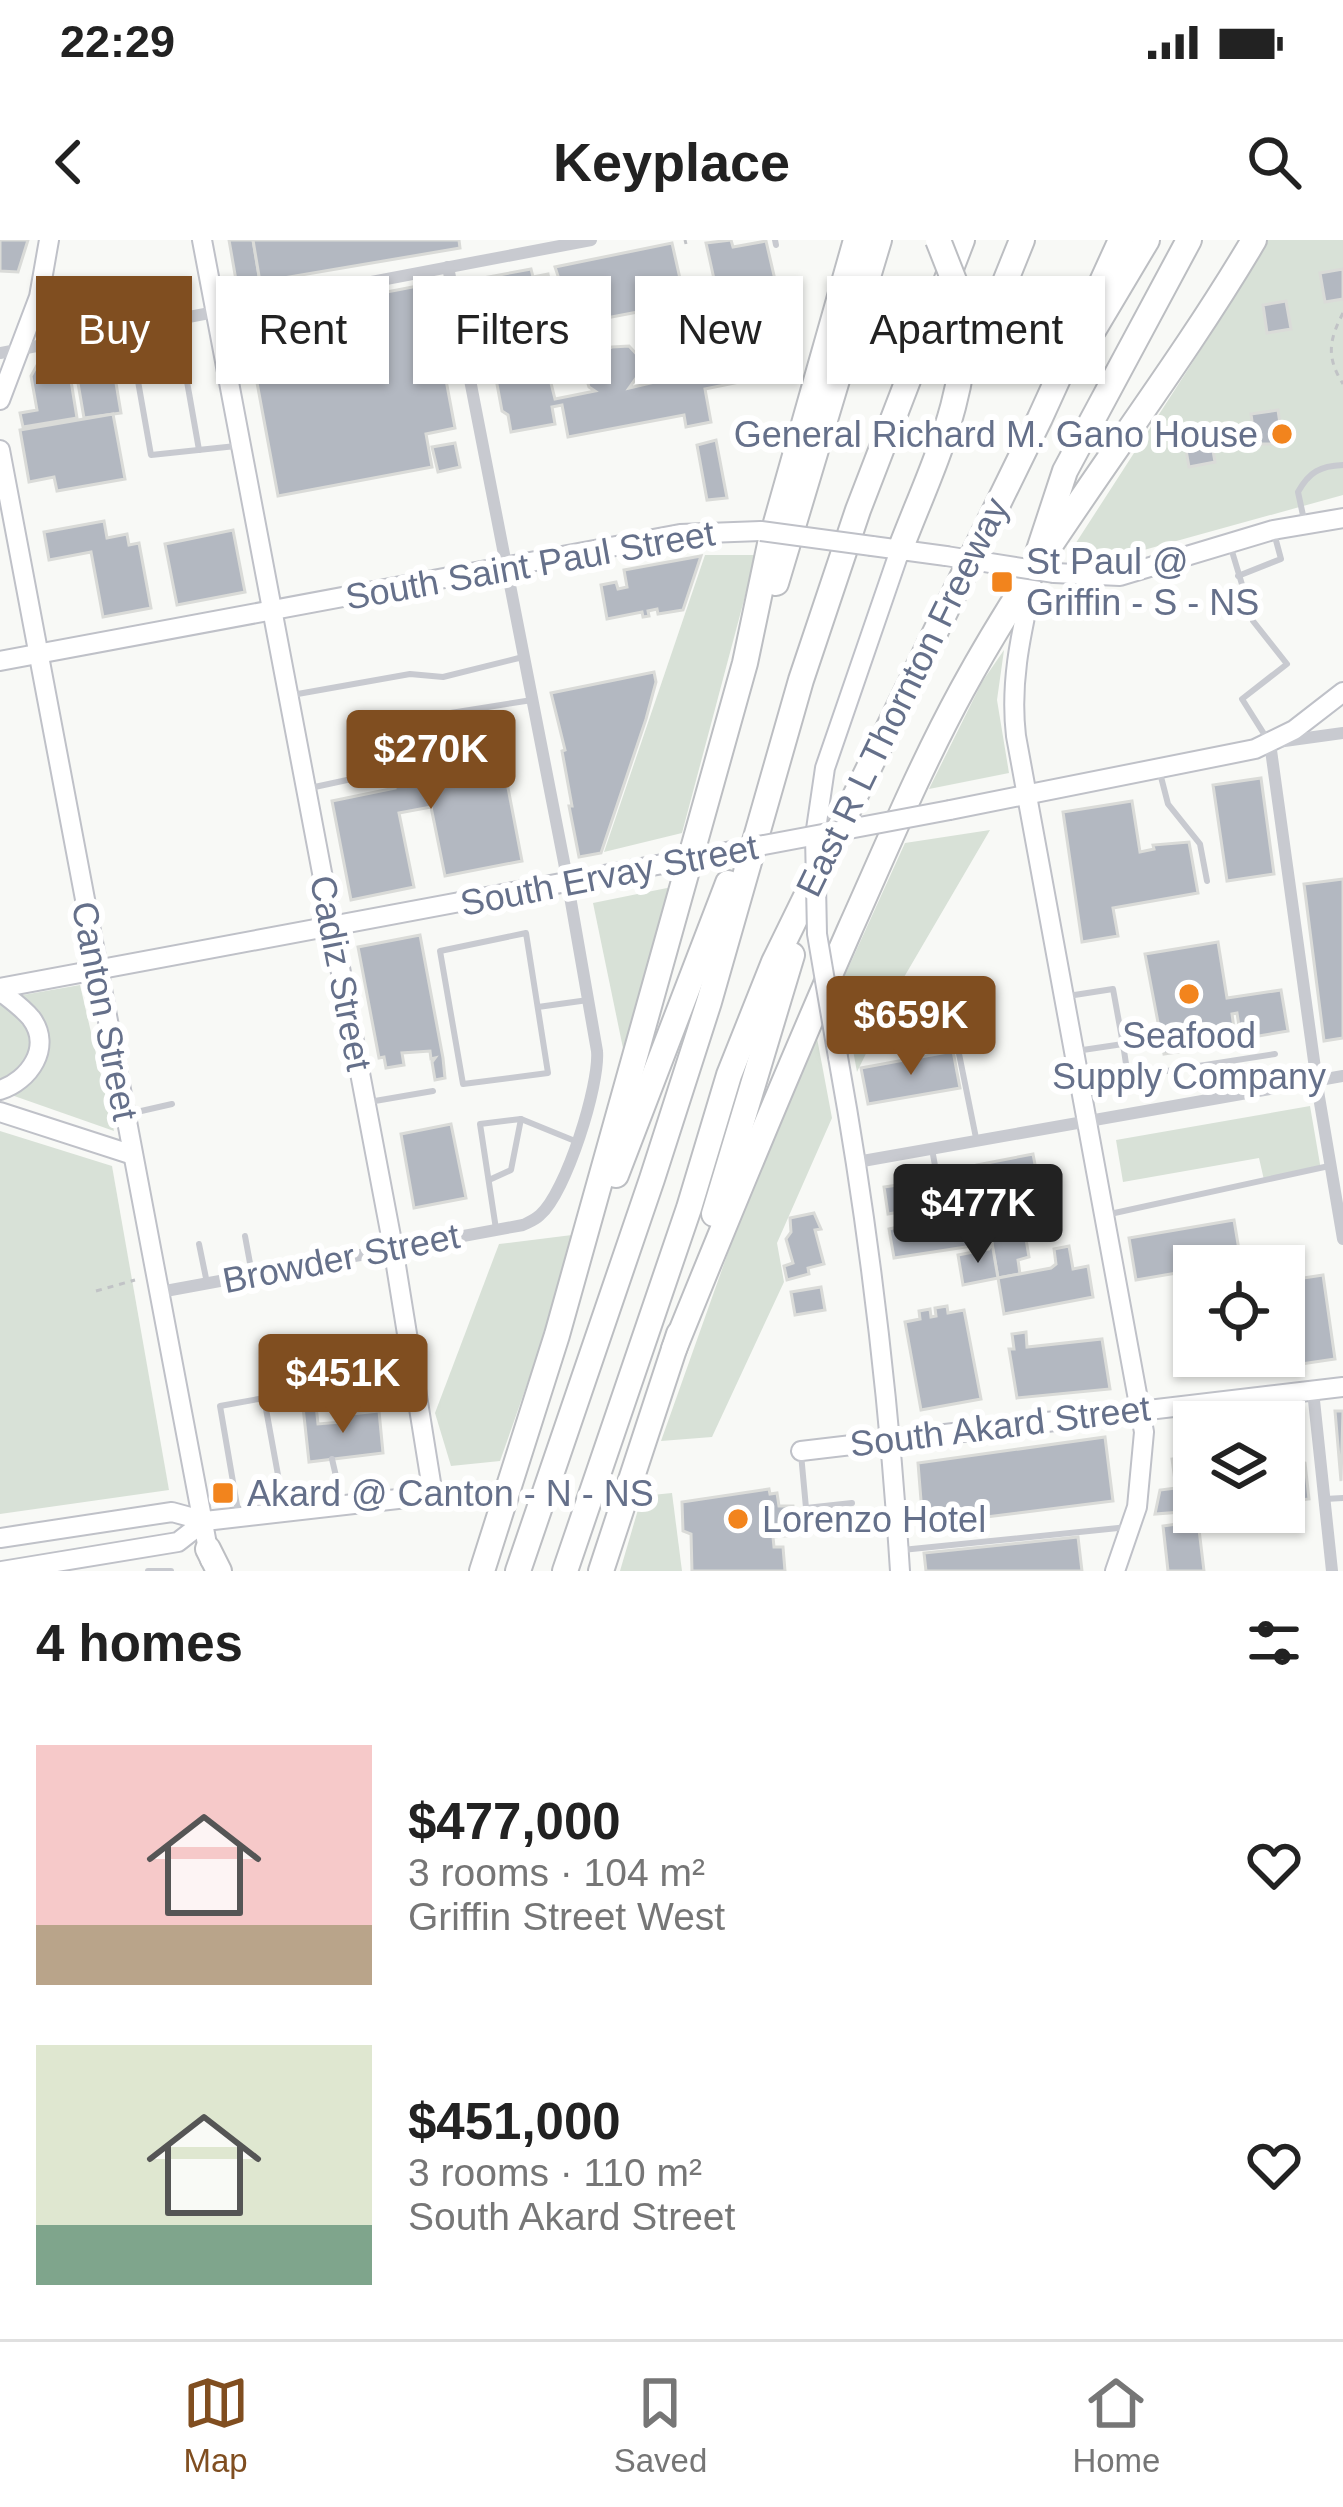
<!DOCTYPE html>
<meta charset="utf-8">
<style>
:root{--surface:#fff;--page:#f6f6f6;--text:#222;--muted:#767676;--line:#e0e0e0;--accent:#804e20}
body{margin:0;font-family:Arial,sans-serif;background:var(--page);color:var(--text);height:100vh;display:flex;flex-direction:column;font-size:45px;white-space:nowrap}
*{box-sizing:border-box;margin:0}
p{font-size:39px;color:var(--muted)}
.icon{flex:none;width:66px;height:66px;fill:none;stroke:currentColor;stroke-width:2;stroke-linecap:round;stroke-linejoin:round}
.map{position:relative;height:1331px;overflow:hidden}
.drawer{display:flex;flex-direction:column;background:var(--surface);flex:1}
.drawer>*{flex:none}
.guide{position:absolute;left:36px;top:36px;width:1272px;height:108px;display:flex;gap:24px}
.fabs{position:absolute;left:1173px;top:1005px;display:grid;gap:24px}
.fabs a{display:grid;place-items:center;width:132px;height:132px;border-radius:0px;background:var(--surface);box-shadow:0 3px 9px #0004;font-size:60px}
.price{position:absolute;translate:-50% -102px;padding:0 27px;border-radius:12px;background:var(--accent);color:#fff;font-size:39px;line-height:78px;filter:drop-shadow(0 3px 6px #0008)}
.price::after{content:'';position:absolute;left:50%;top:72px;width:36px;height:27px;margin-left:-18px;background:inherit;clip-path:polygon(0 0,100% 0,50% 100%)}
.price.active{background:#222;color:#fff}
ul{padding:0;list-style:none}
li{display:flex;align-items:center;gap:36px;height:300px;padding:0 36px}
li span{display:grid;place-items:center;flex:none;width:336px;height:240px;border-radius:0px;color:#555}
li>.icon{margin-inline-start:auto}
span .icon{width:144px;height:144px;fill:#fffc;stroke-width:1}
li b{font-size:51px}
h2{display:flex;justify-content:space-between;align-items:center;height:144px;padding:0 36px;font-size:51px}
.pill{padding:0 42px;border-radius:0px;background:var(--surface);box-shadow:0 3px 9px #0004;font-size:42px;line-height:108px}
.pill.active{background:var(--accent);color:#fff}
.status{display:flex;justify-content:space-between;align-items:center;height:84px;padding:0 60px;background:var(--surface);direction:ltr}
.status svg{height:33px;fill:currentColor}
header{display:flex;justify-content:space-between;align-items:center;height:156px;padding:0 36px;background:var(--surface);font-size:54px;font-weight:800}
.dock{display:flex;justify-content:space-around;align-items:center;height:168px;border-top:3px solid var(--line);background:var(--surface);font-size:33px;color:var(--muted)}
.dock a{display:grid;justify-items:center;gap:6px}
.dock .active{color:var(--accent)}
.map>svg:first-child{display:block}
</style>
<div class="status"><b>22:29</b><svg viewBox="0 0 49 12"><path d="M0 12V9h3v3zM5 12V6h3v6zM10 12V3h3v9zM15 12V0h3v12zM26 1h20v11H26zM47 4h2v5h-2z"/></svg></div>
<header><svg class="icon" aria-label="back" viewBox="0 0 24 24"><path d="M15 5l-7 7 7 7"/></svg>Keyplace<svg class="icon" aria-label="search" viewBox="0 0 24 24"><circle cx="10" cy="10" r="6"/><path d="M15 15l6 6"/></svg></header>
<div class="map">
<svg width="1343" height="1331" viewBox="0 0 1343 1331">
<rect width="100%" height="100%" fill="#f8f9f6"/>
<!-- green -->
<g fill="#d8e1d7">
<polygon points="1267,0 1343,0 1343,255 1115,318 1072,309 1238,52"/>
<polygon points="705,315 756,315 682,593 604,612"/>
<polygon points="1004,410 997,460 1009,533 929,549 982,442"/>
<polygon points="990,590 900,744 857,832 841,744 905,603"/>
<polygon points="672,647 624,813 593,663"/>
<polygon points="80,745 114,891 0,851 0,759"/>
<polygon points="817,798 832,878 777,1003 784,1042 712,1197 661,1201 741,976"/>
<polygon points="1310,866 1321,930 1264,940 1259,918 1123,942 1116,900"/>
<polygon points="0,891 112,926 169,1250 0,1274"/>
<polygon points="580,994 500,1221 451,1226 435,1173 499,1004"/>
<polygon points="672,1253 682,1331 620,1331 642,1256"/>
</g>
<!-- building -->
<g fill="#b3b8c1" stroke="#dadbd8" stroke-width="3" fill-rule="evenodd">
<polygon points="0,0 28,0 18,32 0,31"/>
<polygon points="229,0 253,0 260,42 237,46"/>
<polygon points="253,0 459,0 460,8 260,42"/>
<polygon points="731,0 733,7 766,1 776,44 797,40 779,134 705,149 711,182 686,187 684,175 568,197 562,165 552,167 555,184 511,192 508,175 502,171 488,96 493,95 478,39 531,29 533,37 548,34 550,44 535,47 543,73 556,70 555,61 561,45 555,27 672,3 683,52 663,57 664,67 538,91 555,159 595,151 589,147 585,134 598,113 612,107 629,106 642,120 642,130 629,148 701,131 702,136 734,129 706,3"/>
<polygon points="1343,29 1343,59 1325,62 1320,33"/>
<path d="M428,44L455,188L426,194L432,227L278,256L253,121L266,124L268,115L264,109L253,111L247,79ZM326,97L333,129L311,133L305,101Z"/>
<polygon points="1286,61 1291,89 1267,93 1263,65"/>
<polygon points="110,107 121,173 84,178 73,114"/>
<polygon points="67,116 77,178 23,187 20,173 37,170 31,136 40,120"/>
<polygon points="1278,170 1283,204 1255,204 1251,174"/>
<polygon points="113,174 125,239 57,251 54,237 29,242 20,190"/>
<polygon points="716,200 727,258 707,260 697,205"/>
<polygon points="455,203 460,227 438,232 432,207"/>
<polygon points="1212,205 1215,222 1189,227 1186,210"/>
<polygon points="104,281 107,298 127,294 129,305 139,303 151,368 103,377 91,312 49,320 44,292"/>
<polygon points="233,290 245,352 177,365 165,304"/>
<polygon points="701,316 683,370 658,374 657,369 648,371 649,376 643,377 642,372 607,379 601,345 616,342 618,349 627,347 624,330"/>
<polygon points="654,432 656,442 646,479 601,613 579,617 569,566 572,566 562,511 565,510 551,453"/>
<polygon points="496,485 522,621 445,636 431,567 399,573 414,647 351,660 332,561 395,548 387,506"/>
<polygon points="1261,538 1274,634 1227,641 1213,545"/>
<polygon points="1132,561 1140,612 1154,609 1153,605 1189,602 1198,653 1113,668 1118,696 1082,702 1063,572"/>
<polygon points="1343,639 1343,798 1324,801 1304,644"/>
<polygon points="420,695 443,818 445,838 435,840 432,822 435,818 431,819 430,811 402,813 404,825 386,828 384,817 379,818 358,707"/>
<polygon points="1218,702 1227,758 1281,750 1288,791 1241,799 1237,773 1232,774 1236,803 1164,814 1145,714"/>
<polygon points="953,811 960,848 868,864 861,828"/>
<polygon points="451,884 466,958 414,968 401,894"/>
<polygon points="1033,914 1041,956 1014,961 1016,971 1021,970 1029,1017 1018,1020 1020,1034 998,1038 977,925"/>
<polygon points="977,931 992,1003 894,1018 889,989 947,977 939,939"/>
<polygon points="925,941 929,967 888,974 884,947"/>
<polygon points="814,973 821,989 815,990 824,1024 808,1028 809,1034 787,1040 784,1026 793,1023 786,999 791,992 790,978"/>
<polygon points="1234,980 1241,1022 1194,1026 1194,1030 1136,1040 1129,998"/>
<polygon points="992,1003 998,1038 963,1045 958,1015 989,1009"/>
<polygon points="1069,1006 1073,1029 1088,1026 1093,1057 1004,1074 998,1038 1051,1028 1056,1024 1054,1009"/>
<polygon points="1323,1035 1335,1119 1281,1127 1284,1041"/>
<polygon points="821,1047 825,1070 795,1075 791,1052"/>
<polygon points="947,1066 948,1073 964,1070 981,1159 921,1170 905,1082 920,1079 919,1071 930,1069 931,1077 936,1076 935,1068"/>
<polygon points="1026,1092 1027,1107 1102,1099 1110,1149 1017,1158 1009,1109 1014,1109 1012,1094"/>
<polygon points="316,1165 318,1184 342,1182 341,1175 379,1171 383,1213 309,1222 303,1167"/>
<polygon points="1335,1171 1343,1171 1341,1241"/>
<polygon points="1105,1197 1113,1261 923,1285 918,1223"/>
<polygon points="1194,1216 1194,1271 1155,1274 1160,1250 1176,1248 1172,1219"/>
<polygon points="1284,1220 1305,1223 1309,1259 1284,1262"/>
<polygon points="769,1249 770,1254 777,1253 779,1266 793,1266 796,1295 773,1297 774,1307 783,1307 785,1331 692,1331 691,1294 683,1291 682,1262"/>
<polygon points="1198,1281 1204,1331 1168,1331 1163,1286"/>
<polygon points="1078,1297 1082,1331 926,1331 924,1313"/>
</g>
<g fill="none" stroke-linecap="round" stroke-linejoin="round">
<defs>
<g id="secondary">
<polyline points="0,160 39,57 49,0"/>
<polyline points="0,210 210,1320"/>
<polyline points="872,306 946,316"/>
<polyline points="1054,333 1120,336 1273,290 1343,278"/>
<path d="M1031,349C1020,398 1010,445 1016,496L1144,1192L1137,1267L1115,1331"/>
<polyline points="0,421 680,294 761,291"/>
<polyline points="950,570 1255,509 1294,490 1343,452"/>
<polyline points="815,596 825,528 900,310"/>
<polyline points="0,748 636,629"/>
<path d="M0,751C10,759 23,768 31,778C53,807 29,841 0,850"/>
<path d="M838,817C869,988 889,1158 900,1331"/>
<polyline points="0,872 133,915"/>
<polyline points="801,1211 1343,1147"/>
<polyline points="0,1298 172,1272 205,1281 433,1255 393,1007 202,0"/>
<polyline points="2,1331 178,1302 205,1281"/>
</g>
<g id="highway">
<polyline points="1094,89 1147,0"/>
<polyline points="972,124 1022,0"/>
<path d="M900,310C930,231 974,147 962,61"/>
<polyline points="1037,316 1065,231 1189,0"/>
<polyline points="776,343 879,0"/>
<polyline points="616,935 728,643"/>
<polyline points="714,974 792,715"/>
<path d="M674,1109C731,968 789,828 850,689C886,609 920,527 962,450C1047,293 1163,154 1254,0"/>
<polyline points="208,1309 219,1331"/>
<polyline points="482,1331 557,1095 745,423 770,304 856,0"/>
<polyline points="518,1331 652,939 709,762 801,440 858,270 962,0"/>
<polyline points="565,1331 689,968 729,835 774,722 1040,178 1121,0"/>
<polyline points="601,1331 679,1094"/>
</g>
</defs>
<!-- secondary casing -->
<use href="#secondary" stroke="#bfc1c8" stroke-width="22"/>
<!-- highway casing -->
<use href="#highway" stroke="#bcbec2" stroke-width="28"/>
<!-- path -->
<g stroke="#c1c3c6" stroke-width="3" stroke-dasharray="6 6" stroke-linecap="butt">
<polyline points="685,0 686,4"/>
<path d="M1343,73C1329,100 1326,117 1343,144"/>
<polyline points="96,1051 135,1040"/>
</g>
<!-- lane -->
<g stroke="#c8cad0" stroke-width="6">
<polyline points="775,0 776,5"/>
<polyline points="42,57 91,59 95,93"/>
<polyline points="91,59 155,42 163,80"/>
<polyline points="129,90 151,215 236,206"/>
<polyline points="135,122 182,113 199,210"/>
<path d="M1304,280L1298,252C1309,232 1320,226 1343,225"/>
<polyline points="1231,308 1253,381 1287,424 1242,459 1266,497"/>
<polyline points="1238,336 1281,319 1274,293"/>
<polyline points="292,455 410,434 443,437 523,417"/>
<polyline points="1160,533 1168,564 1200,604 1207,641"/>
<polyline points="310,548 361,537 350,489 532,460"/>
<polygon points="526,693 548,833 463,844 440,711"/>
<polyline points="1068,756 1113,749 1123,804 1076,811"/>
<polyline points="538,767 588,760"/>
<polyline points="888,797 953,784 976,898"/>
<polyline points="1123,804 1128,837 1275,814"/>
<polyline points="369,862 433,851"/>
<polyline points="128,874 172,864"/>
<polyline points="932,909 939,948"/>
<polyline points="489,940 511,930 521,879"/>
<polyline points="1110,974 1329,926"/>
<polyline points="496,989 480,884 521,879 575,901"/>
<polyline points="245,996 252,1034"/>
<polyline points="199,1004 207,1043"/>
<polyline points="1185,1168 1189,1200 1194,1199"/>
<polyline points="801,1214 806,1268 852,1263"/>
<polyline points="332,1219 342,1262"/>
<polyline points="1325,1259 1343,1258"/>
<polyline points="238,1271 220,1166 264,1158 284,1268"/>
<polyline points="902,1310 1128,1287"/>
<polyline points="148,1331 171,1331"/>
</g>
<!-- street -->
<g stroke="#c8cad0" stroke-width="12">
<polyline points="0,113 591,0"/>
<polyline points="1343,493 1270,503 1319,857 1343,999"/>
<polyline points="857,922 1343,836"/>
<path d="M160,1052L523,985C529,982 535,980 540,975C566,953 600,844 597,811L564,622L448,27"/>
<polyline points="1313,1151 1332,1331"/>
</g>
<!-- secondary -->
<use href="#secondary" stroke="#fff" stroke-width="18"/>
<!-- highway -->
<use href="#highway" stroke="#fff" stroke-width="24"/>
<defs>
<g id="secondary-bridge">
<polyline points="761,291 872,306"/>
<polyline points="946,316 1054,333"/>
<polyline points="815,596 817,694 838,817"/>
<polyline points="636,629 950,570"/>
</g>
<polyline id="highway-bridge" points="938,0 962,61"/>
</defs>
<!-- secondary-bridge casing -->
<use href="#secondary-bridge" stroke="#bfc1c8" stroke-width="22" stroke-linecap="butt"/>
<!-- highway-bridge casing -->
<use href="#highway-bridge" stroke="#bcbec2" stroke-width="28" stroke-linecap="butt"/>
<!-- secondary-bridge -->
<use href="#secondary-bridge" stroke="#fff" stroke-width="18"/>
<!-- highway-bridge -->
<use href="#highway-bridge" stroke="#fff" stroke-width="24"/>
</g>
<!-- markers -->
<g fill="#f2841d" stroke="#fff" stroke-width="4.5">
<circle cx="1282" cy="194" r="12"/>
<rect x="990" y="330" width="24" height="24" rx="6"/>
<circle cx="1189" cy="754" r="12"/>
<rect x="211" y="1241" width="24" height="24" rx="6"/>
<circle cx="738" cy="1279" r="12"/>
</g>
<g text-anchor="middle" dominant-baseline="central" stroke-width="12" stroke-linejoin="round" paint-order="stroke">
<!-- poi labels -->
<g font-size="36" fill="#65708a" stroke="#fff" text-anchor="start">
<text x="1258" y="194" text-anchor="end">General Richard M. Gano House</text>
<text x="1026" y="321">St Paul @<tspan x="1026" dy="41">Griffin - S - NS</tspan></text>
<text x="1189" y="795" text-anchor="middle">Seafood<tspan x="1189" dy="41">Supply Company</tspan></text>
<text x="247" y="1253">Akard @ Canton - N - NS</text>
<text x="762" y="1279">Lorenzo Hotel</text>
</g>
<!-- street labels -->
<g font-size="36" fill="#65708a" stroke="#fff">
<text transform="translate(530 325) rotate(-10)">South Saint Paul Street</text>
<text transform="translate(902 457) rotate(-64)">East R L Thornton Freeway</text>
<text transform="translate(609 635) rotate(-11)">South Ervay Street</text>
<text transform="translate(341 733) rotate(79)">Cadiz Street</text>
<text transform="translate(105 771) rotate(79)">Canton Street</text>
<text transform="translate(341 1018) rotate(-11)">Browder Street</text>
<text transform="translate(1000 1186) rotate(-7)">South Akard Street</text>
</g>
</g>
</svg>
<div class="fabs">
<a><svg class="icon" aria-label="locate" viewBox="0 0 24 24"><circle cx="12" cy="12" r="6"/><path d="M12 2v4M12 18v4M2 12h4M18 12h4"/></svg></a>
<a><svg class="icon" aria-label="layers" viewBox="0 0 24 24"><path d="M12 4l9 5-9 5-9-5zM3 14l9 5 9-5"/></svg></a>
</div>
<b class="price" style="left:431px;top:572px">$270K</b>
<b class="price" style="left:911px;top:838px">$659K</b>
<b class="price active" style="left:978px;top:1026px">$477K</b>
<b class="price" style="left:343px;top:1196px">$451K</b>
<div class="guide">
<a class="pill active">Buy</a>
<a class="pill">Rent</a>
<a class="pill">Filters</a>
<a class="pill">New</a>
<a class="pill">Apartment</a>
</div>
</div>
<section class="drawer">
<h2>4 homes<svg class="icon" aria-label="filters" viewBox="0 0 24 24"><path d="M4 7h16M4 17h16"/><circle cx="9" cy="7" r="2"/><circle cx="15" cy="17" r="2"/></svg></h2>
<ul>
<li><span style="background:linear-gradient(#f6c9c9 75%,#b9a48a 0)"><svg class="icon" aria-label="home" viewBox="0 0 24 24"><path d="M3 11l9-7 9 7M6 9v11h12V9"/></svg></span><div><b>$477,000</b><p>3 rooms · 104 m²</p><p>Griffin Street West</p></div><svg class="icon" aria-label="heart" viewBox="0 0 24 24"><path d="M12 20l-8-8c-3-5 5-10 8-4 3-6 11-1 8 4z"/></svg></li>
<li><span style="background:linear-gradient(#dfe7d0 75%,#7fa58c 0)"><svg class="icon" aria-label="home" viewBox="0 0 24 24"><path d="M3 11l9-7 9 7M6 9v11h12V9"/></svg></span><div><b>$451,000</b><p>3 rooms · 110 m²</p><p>South Akard Street</p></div><svg class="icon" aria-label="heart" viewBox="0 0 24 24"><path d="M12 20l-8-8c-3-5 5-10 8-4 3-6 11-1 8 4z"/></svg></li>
</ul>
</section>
<nav class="dock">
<a class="active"><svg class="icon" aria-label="map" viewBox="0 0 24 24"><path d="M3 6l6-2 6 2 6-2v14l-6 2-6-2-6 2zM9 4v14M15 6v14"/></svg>Map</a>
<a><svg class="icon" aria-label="saved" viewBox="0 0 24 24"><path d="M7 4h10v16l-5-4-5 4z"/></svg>Saved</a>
<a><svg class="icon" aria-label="home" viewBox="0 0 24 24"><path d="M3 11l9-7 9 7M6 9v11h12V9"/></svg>Home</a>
</nav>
